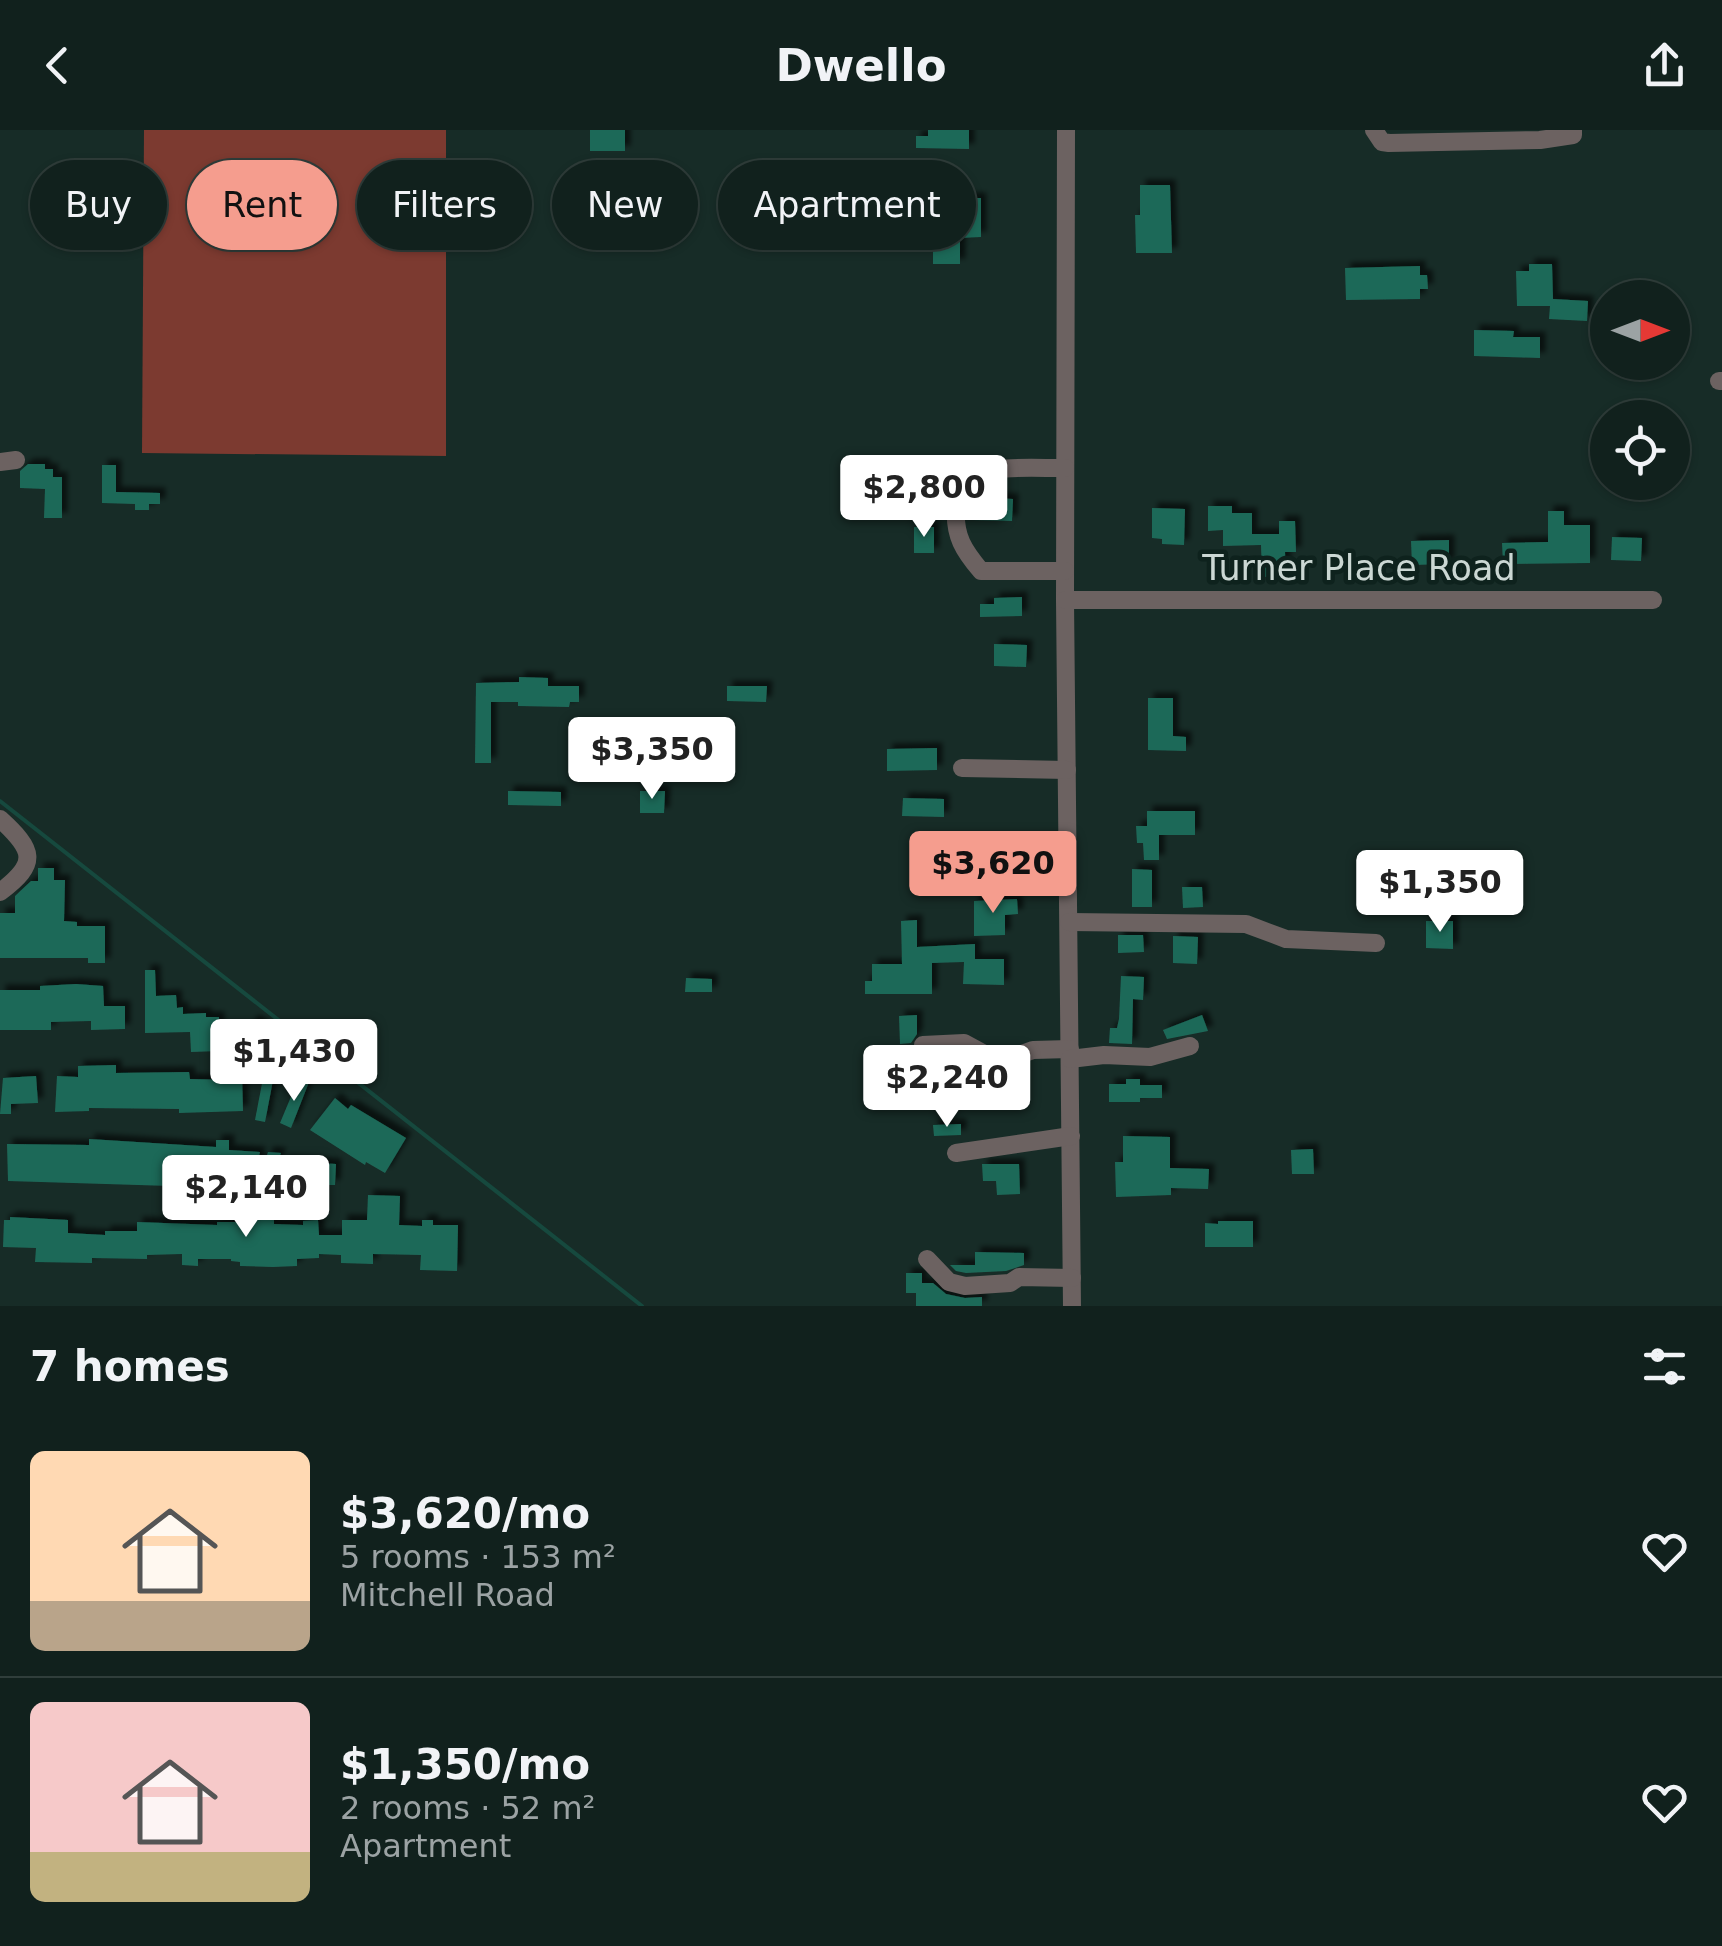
<!DOCTYPE html>
<meta charset="utf-8">
<style>
:root{--surface:#11211d;--page:#1a2926;--text:#f1f3f6;--muted:#9ca3a4;--line:#303e3b;--accent:#f59d8e}
body{margin:0;font-family:"DejaVu Sans",sans-serif;background:var(--page);color:var(--text);height:100vh;display:flex;flex-direction:column;font-size:38px;white-space:nowrap}
*{box-sizing:border-box;margin:0}
p{font-size:32px;color:var(--muted)}
.icon{flex:none;width:55px;height:55px;fill:none;stroke:currentColor;stroke-width:2;stroke-linecap:round;stroke-linejoin:round}
.map{position:relative;height:1176px;overflow:hidden}
.details{display:flex;flex-direction:column;background:var(--surface);flex:1}
.details>*{flex:none}
.banner{position:absolute;left:30px;top:30px;width:1000px;height:90px;display:flex;gap:20px}
.needle{width:65px;rotate:90deg}
.controls{position:absolute;left:1590px;top:150px;display:grid;gap:20px}
.controls a{display:grid;place-items:center;width:100px;height:100px;border-radius:50%;background:var(--surface);box-shadow:0 2px 8px #0004,0 0 0 2px var(--line);font-size:50px}
.price{position:absolute;translate:-50% -85px;padding:0 22px;border-radius:10px;background:#fff;color:#222;font-size:32px;line-height:65px;filter:drop-shadow(0 2px 5px #0008)}
.price::after{content:'';position:absolute;left:50%;top:60px;width:30px;height:22px;margin-left:-15px;background:inherit;clip-path:polygon(0 0,100% 0,50% 100%)}
.price.active{background:var(--accent);color:#111}
ul{padding:0;list-style:none}
li{display:flex;align-items:center;gap:30px;height:250px;padding:0 30px}
li+li{border-top:2px solid var(--line)}
li span{display:grid;place-items:center;flex:none;width:280px;height:200px;border-radius:15px;color:#555}
li>.icon{margin-inline-start:auto}
span .icon{width:120px;height:120px;fill:#fffc;stroke-width:1}
li b{font-size:42px}
h2{display:flex;justify-content:space-between;align-items:center;height:120px;padding:0 30px;font-size:42px}
.pill{padding:0 35px;border-radius:45px;background:var(--surface);box-shadow:0 2px 8px #0004,0 0 0 2px var(--line);font-size:35px;line-height:90px}
.pill.active{background:var(--accent);color:#111}
header{display:flex;justify-content:space-between;align-items:center;height:130px;padding:0 30px;background:var(--surface);font-size:45px;font-weight:600}
.map>svg:first-child{display:block}
</style>
<header><svg class="icon" aria-label="back" viewBox="0 0 24 24"><path d="M15 5l-7 7 7 7"/></svg>Dwello<svg class="icon" aria-label="share" viewBox="0 0 24 24"><path d="M12 15V3M7 8l5-5 5 5M5 13v7h14v-7"/></svg></header>
<div class="map">
<svg width="1722" height="1176" viewBox="0 0 1722 1176">
<defs>
<filter id="shadow"><feDropShadow dx="5.5" dy="-5.5" stdDeviation="2.5" flood-color="#0009"/></filter>
</defs>
<rect width="100%" height="100%" fill="#172c27"/>
<!-- green -->
<polygon fill="#7c3a30" points="144,0 446,0 446,326 142,323"/>
<g fill="none" stroke-linecap="round" stroke-linejoin="round">
<!-- stream -->
<polyline stroke="#16493e" stroke-width="4" points="0,671 642,1176"/>
</g>
<!-- building -->
<g fill="#1e6959" filter="url(#shadow)">
<rect x="590" y="0" width="35" height="21"/>
<polygon points="928,0 969,0 969,19 916,18 916,6 928,6"/>
<polygon points="1140,55 1170,55 1172,123 1136,123 1135,85 1140,85"/>
<polygon points="931,68 981,68 981,107 960,108 960,134 933,134 933,111 940,111 940,81 931,81"/>
<polygon points="1529,134 1552,134 1553,169 1588,171 1587,191 1549,189 1550,176 1517,176 1516,141 1529,141"/>
<polygon points="1420,136 1420,145 1427,145 1428,159 1420,159 1420,169 1346,170 1345,138"/>
<polygon points="1474,200 1514,201 1513,207 1540,207 1540,228 1474,226"/>
<polygon points="28,334 45,334 45,339 53,339 53,347 62,347 62,388 44,388 45,359 20,358 20,341"/>
<polygon points="102,335 116,335 116,362 160,363 160,374 149,374 149,380 135,380 135,374 102,373"/>
<polygon points="972,367 1013,369 1012,391 972,390"/>
<polygon points="1208,376 1232,376 1232,383 1252,383 1252,404 1279,404 1279,391 1295,391 1296,422 1285,422 1286,446 1262,447 1261,415 1223,416 1223,400 1208,401"/>
<polygon points="1152,378 1185,379 1184,415 1162,414 1162,409 1152,408"/>
<polygon points="1548,381 1564,381 1564,395 1590,395 1590,433 1503,434 1502,413 1548,412"/>
<rect x="914" y="397" width="20" height="26"/>
<polygon points="1612,407 1642,408 1641,431 1611,430"/>
<polygon points="1449,410 1449,434 1412,435 1411,411"/>
<polygon points="1022,467 1022,486 980,487 980,474 994,474 994,468"/>
<polygon points="994,514 1027,515 1026,537 994,536"/>
<polygon points="519,547 548,548 548,556 579,556 579,572 570,572 569,577 518,576 518,572 491,572 491,633 475,633 476,553 519,552"/>
<polygon points="727,556 767,556 766,572 727,571"/>
<polygon points="1148,568 1173,568 1173,606 1186,607 1186,621 1148,620"/>
<polygon points="937,618 937,640 887,641 887,619"/>
<polygon points="508,661 561,662 561,676 508,675"/>
<polygon points="640,661 665,661 664,683 640,683"/>
<polygon points="903,668 944,669 944,687 902,686"/>
<polygon points="1147,681 1195,681 1195,705 1159,705 1159,730 1144,730 1143,713 1137,713 1136,696 1147,696"/>
<polygon points="38,738 54,738 54,750 65,750 64,791 77,792 77,796 105,796 105,833 88,833 88,828 0,828 0,783 15,783 15,766 31,751 38,751"/>
<polygon points="1132,739 1152,740 1152,777 1132,777"/>
<polygon points="1182,757 1202,757 1203,777 1183,778"/>
<polygon points="1017,769 1018,784 1005,785 1005,805 974,806 974,771"/>
<polygon points="917,790 917,817 975,814 975,829 1004,829 1004,855 963,854 964,832 932,833 932,864 865,864 865,851 872,851 872,834 902,834 901,791"/>
<polygon points="1426,791 1453,791 1453,819 1426,818"/>
<polygon points="1118,805 1143,805 1144,822 1118,823"/>
<polygon points="1173,806 1198,807 1197,834 1173,833"/>
<polygon points="145,840 155,840 156,866 176,865 177,878 183,877 183,884 206,883 206,887 219,887 220,921 191,922 190,902 145,903"/>
<polygon points="1121,846 1144,847 1143,870 1133,869 1132,914 1109,913 1110,898 1117,898 1119,889"/>
<polygon points="686,848 712,849 712,862 685,862"/>
<polygon points="76,854 103,856 104,876 125,876 125,899 91,900 91,891 51,892 51,900 0,900 0,860 40,860 40,856"/>
<polygon points="917,885 917,904 911,913 900,914 899,886"/>
<polygon points="1202,885 1208,901 1167,909 1163,900"/>
<polygon points="253,890 264,896 261,900 284,914 279,923 245,903"/>
<polygon points="961,926 962,948 941,949 940,927"/>
<polygon points="116,935 116,943 189,942 190,949 231,950 231,944 242,944 243,981 179,983 179,979 89,978 89,981 55,982 57,946 78,947 78,936"/>
<polygon points="264,943 274,945 265,992 255,990"/>
<polygon points="36,946 38,973 11,974 11,984 0,984 3,948"/>
<polygon points="1126,949 1140,949 1140,955 1162,955 1162,968 1140,968 1140,972 1109,972 1109,954 1126,954"/>
<polygon points="298,950 309,952 291,998 280,993"/>
<polygon points="335,968 348,979 351,975 406,1008 385,1043 366,1032 365,1035 310,1000"/>
<polygon points="961,994 961,1005 934,1006 933,995"/>
<polygon points="1123,1006 1170,1007 1170,1038 1209,1039 1208,1059 1171,1058 1171,1065 1116,1067 1115,1032 1123,1032"/>
<polygon points="89,1009 216,1017 216,1010 229,1010 229,1020 260,1022 258,1030 265,1032 268,1022 281,1023 271,1047 284,1031 336,1034 335,1055 323,1055 323,1051 300,1050 300,1064 281,1063 280,1070 270,1070 270,1064 243,1063 243,1050 203,1051 203,1057 8,1051 7,1014 89,1015"/>
<polygon points="1313,1019 1314,1044 1292,1044 1291,1020"/>
<polygon points="982,1034 1019,1034 1020,1064 997,1065 996,1051 983,1051"/>
<polygon points="368,1065 400,1066 399,1095 422,1096 422,1090 433,1090 433,1095 458,1095 457,1141 420,1140 421,1125 373,1124 373,1134 341,1133 341,1125 319,1124 319,1128 297,1129 297,1136 273,1137 240,1136 240,1132 231,1131 231,1129 198,1129 198,1136 182,1135 182,1124 147,1125 147,1129 92,1128 92,1133 35,1132 36,1118 3,1117 4,1090 10,1090 10,1087 68,1090 68,1103 105,1105 105,1101 137,1101 137,1092 217,1095 217,1092 243,1092 243,1086 274,1086 274,1094 303,1095 303,1091 318,1090 319,1105 342,1105 342,1090 367,1090"/>
<polygon points="1218,1091 1253,1091 1253,1117 1205,1117 1205,1093 1218,1094"/>
<polygon points="975,1122 1024,1123 1024,1135 1006,1141 966,1143 956,1141 950,1135 975,1135"/>
<polygon points="906,1143 922,1143 922,1153 933,1153 946,1164 965,1168 982,1167 982,1176 916,1176 916,1163 906,1163"/>
</g>
<g fill="none" stroke-linecap="round" stroke-linejoin="round">
<!-- minor -->
<g stroke="#6c6261" stroke-width="18">
<polyline points="1066,0 1065,470 1072,1176"/>
<polyline points="1374,0 1382,12 1389,13 1540,10 1573,5 1573,0"/>
<polyline points="1719,251 1722,251"/>
<polyline points="0,332 16,330"/>
<path d="M1065,338C1041,339 973,332 959,355C956,361 957,371 956,378C954,406 964,421 981,441H1065"/>
<polyline points="1065,470 1653,470"/>
<polyline points="962,638 1067,640"/>
<path d="M0,689C34,720 39,733 0,762"/>
<polyline points="1069,792 1246,794 1286,809 1376,813"/>
<polyline points="923,915 964,913 999,932 1033,920 1070,919"/>
<polyline points="1070,929 1104,925 1150,927 1190,916"/>
<path d="M907,967C958,965 963,973 999,932"/>
<polyline points="956,1023 1071,1006"/>
<polyline points="927,1129 949,1152 965,1156 1010,1153 1019,1147 1072,1148"/>
</g>
</g>
<g text-anchor="middle" dominant-baseline="central" stroke-width="9" stroke-linejoin="round" paint-order="stroke">
<!-- street labels -->
<g font-size="35" fill="#cbd7d3" stroke="#0e221d">
<text x="1359" y="438">Turner Place Road</text>
</g>
</g>
</svg>
<div class="controls">
<a><svg class="needle" viewBox="-14 -14 28 28"><path d="M0-13l5 13h-10z" fill="#e53935"/><path d="M0 13l5-13h-10z" fill="#9ca3a4"/></svg></a>
<a><svg class="icon" aria-label="locate" viewBox="0 0 24 24"><circle cx="12" cy="12" r="6"/><path d="M12 2v4M12 18v4M2 12h4M18 12h4"/></svg></a>
</div>
<b class="price" style="left:924px;top:410px">$2,800</b>
<b class="price" style="left:652px;top:672px">$3,350</b>
<b class="price active" style="left:993px;top:786px">$3,620</b>
<b class="price" style="left:1440px;top:805px">$1,350</b>
<b class="price" style="left:294px;top:974px">$1,430</b>
<b class="price" style="left:947px;top:1000px">$2,240</b>
<b class="price" style="left:246px;top:1110px">$2,140</b>
<div class="banner">
<a class="pill">Buy</a>
<a class="pill active">Rent</a>
<a class="pill">Filters</a>
<a class="pill">New</a>
<a class="pill">Apartment</a>
</div>
</div>
<section class="details">
<h2>7 homes<svg class="icon" aria-label="filters" viewBox="0 0 24 24"><path d="M4 7h16M4 17h16"/><circle cx="9" cy="7" r="2"/><circle cx="15" cy="17" r="2"/></svg></h2>
<ul>
<li><span style="background:linear-gradient(#ffd9b3 75%,#b9a48a 0)"><svg class="icon" aria-label="home" viewBox="0 0 24 24"><path d="M3 11l9-7 9 7M6 9v11h12V9"/></svg></span><div><b>$3,620/mo</b><p>5 rooms · 153 m²</p><p>Mitchell Road</p></div><svg class="icon" aria-label="heart" viewBox="0 0 24 24"><path d="M12 20l-8-8c-3-5 5-10 8-4 3-6 11-1 8 4z"/></svg></li>
<li><span style="background:linear-gradient(#f6c9c9 75%,#c2b280 0)"><svg class="icon" aria-label="home" viewBox="0 0 24 24"><path d="M3 11l9-7 9 7M6 9v11h12V9"/></svg></span><div><b>$1,350/mo</b><p>2 rooms · 52 m²</p><p>Apartment</p></div><svg class="icon" aria-label="heart" viewBox="0 0 24 24"><path d="M12 20l-8-8c-3-5 5-10 8-4 3-6 11-1 8 4z"/></svg></li>
</ul>
</section>
